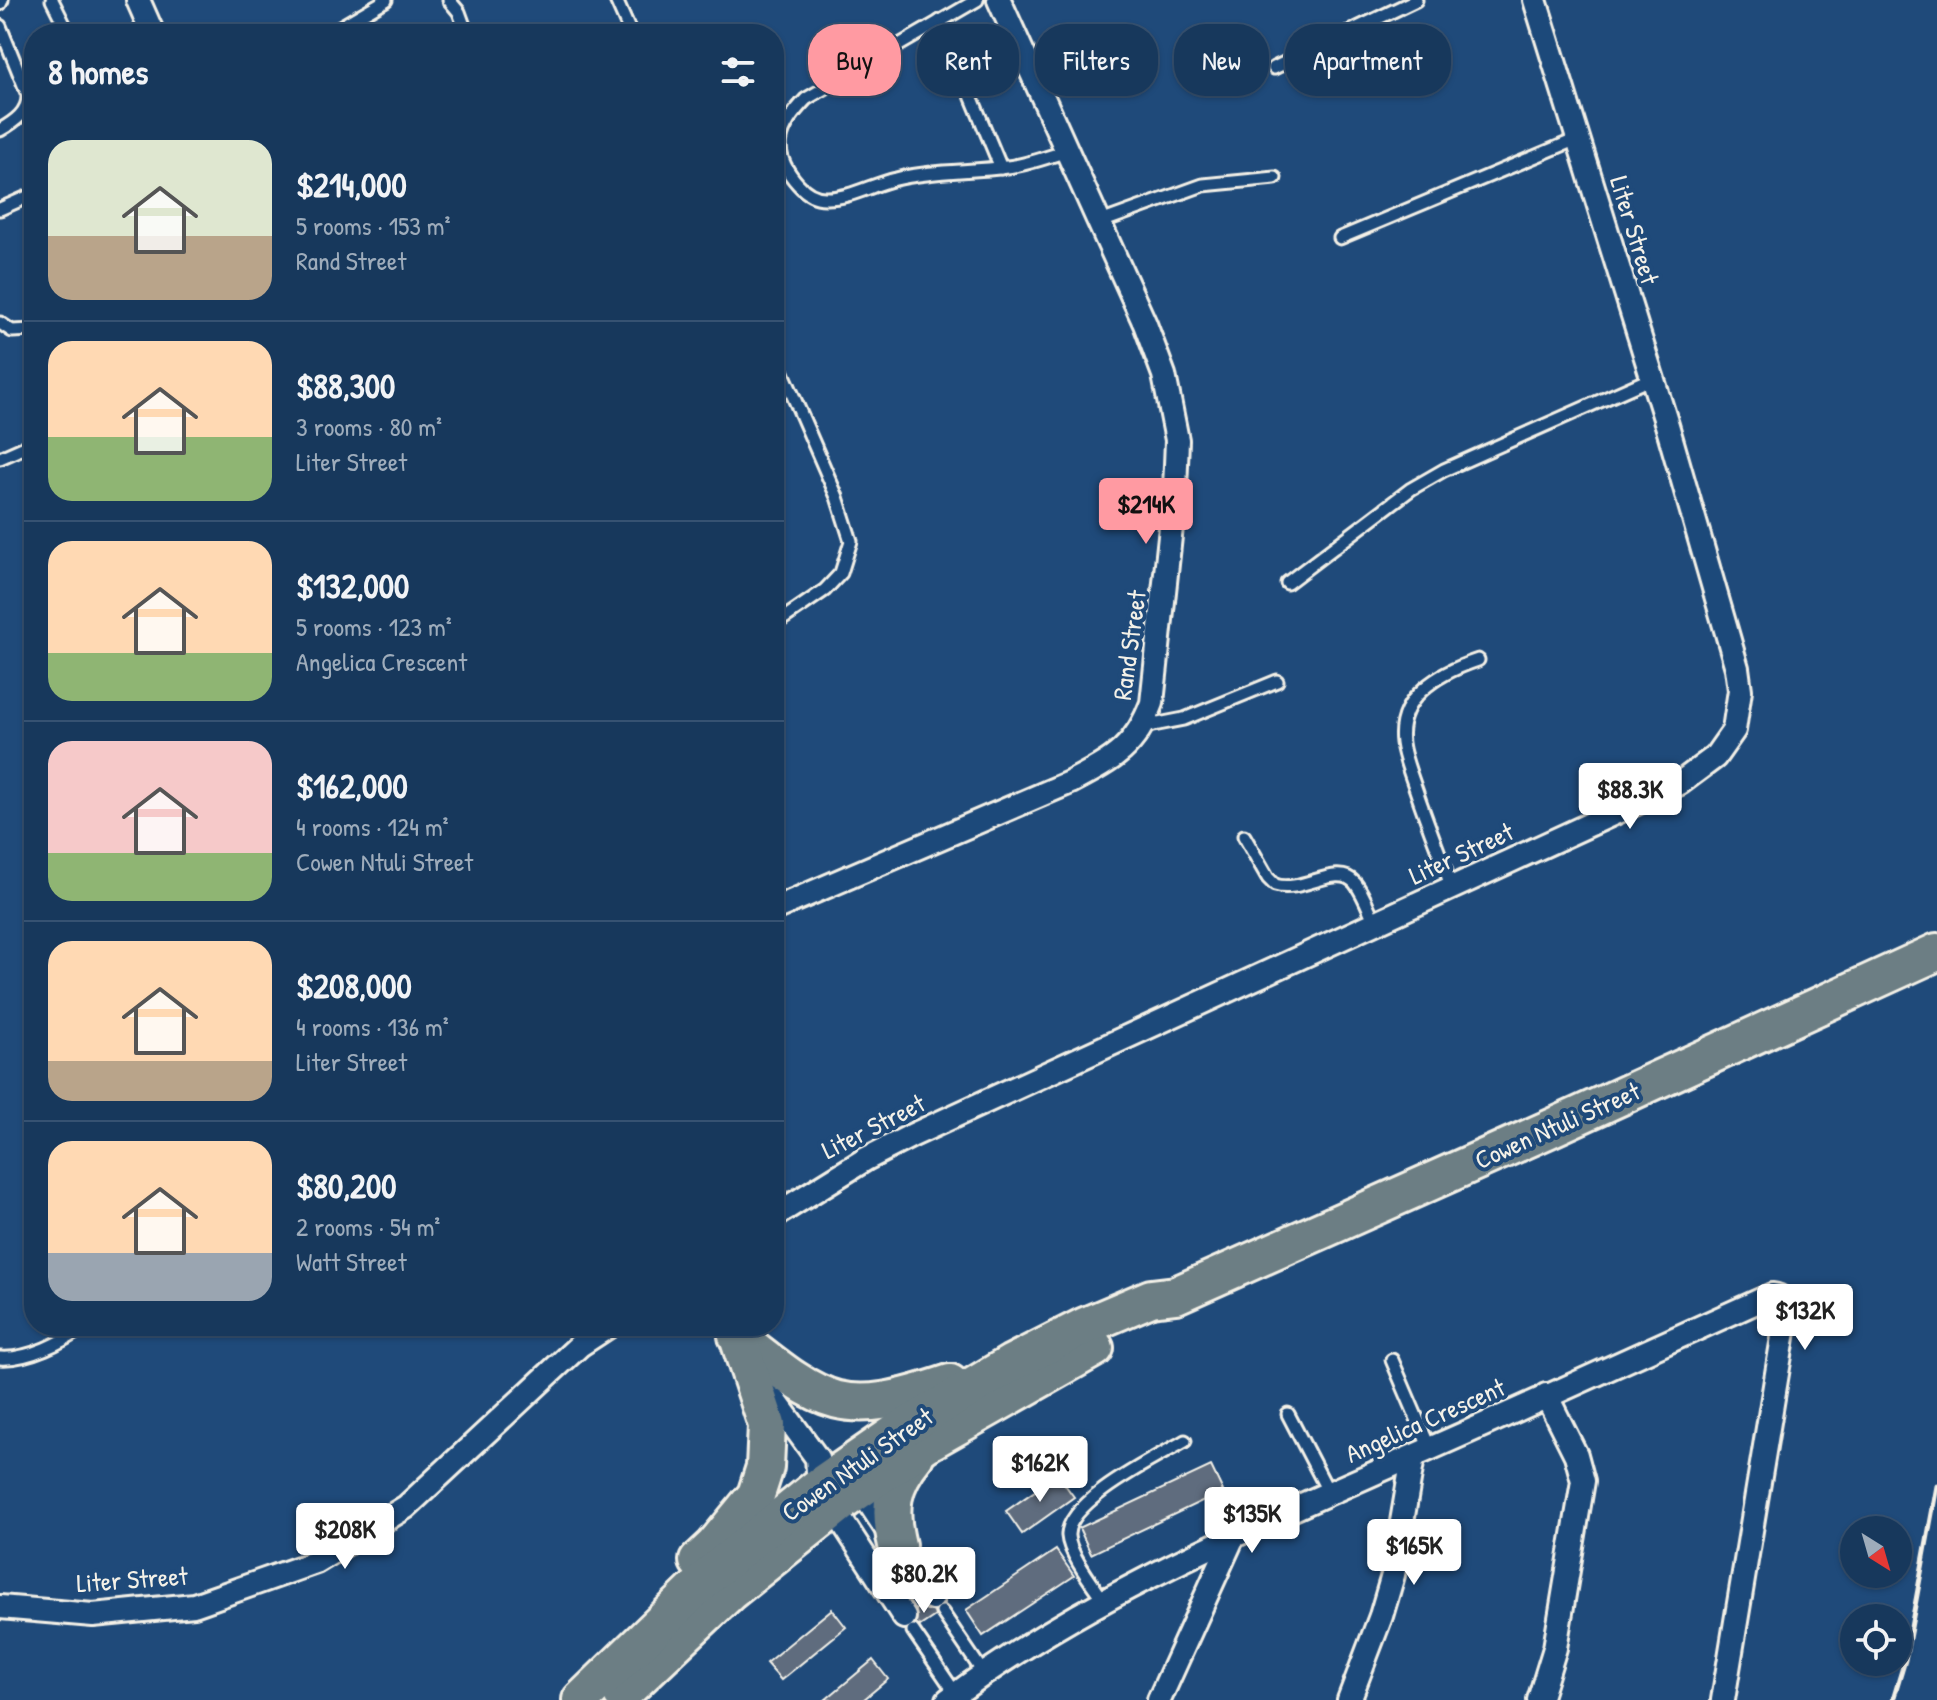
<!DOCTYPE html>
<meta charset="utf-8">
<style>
:root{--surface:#17385c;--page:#203f62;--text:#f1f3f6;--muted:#9eacbb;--line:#365272;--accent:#ff9aa2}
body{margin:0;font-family:"Patrick Hand",sans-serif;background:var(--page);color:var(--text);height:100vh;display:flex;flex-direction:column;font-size:30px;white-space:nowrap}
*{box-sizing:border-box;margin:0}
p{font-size:26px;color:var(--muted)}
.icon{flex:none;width:44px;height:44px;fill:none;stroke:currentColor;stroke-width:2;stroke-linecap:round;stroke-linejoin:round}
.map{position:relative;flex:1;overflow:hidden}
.sheet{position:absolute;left:24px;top:24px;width:760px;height:1312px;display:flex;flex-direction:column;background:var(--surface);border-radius:32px;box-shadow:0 2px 6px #0004,0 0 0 2px var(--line)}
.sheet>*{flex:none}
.banner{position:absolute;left:808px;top:24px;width:760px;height:72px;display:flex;gap:16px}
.needle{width:52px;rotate:143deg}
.buttons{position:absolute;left:1840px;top:1516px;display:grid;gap:16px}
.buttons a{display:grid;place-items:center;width:72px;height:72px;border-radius:50%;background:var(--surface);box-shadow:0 2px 6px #0004,0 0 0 2px var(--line);font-size:40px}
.price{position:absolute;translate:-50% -68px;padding:0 18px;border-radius:8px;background:#fff;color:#222;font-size:26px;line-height:52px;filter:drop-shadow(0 2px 4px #0008)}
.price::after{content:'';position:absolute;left:50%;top:48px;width:24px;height:18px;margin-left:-12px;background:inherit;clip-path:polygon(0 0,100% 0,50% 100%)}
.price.active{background:var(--accent);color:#111}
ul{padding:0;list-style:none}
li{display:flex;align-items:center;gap:24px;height:200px;padding:0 24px}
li+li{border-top:2px solid var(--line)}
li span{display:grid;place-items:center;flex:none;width:224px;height:160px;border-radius:24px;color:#555}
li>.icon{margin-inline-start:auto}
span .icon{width:96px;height:96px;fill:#fffc;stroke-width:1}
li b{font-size:34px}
h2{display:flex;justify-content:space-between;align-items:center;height:96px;padding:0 24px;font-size:34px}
.pill{padding:0 28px;border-radius:32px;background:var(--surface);box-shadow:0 2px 6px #0004,0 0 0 2px var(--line);font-size:28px;line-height:72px}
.pill.active{background:var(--accent);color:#111}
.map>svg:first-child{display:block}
</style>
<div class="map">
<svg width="1937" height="1700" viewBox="0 0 1937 1700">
<rect width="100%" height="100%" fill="#1f4a7a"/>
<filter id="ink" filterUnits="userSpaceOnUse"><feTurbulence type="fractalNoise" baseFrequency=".0125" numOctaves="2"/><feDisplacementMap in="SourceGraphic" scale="16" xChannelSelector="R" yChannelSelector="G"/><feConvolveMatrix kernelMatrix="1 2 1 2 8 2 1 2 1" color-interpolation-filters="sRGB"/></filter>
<g filter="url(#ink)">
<!-- building -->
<g fill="#5e6c7e" stroke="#f4f1e8" stroke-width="2">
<polygon points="1211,1466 1223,1491 1091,1554 1079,1528"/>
<polygon points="1058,1475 1074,1497 1022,1534 1006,1511"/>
<polygon points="1056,1550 1074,1576 983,1636 966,1610"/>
<polygon points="921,1606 934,1612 935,1616 920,1626 916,1623 916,1609"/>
<polygon points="832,1609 846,1627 781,1680 766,1663"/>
<polygon points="873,1660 888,1679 863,1700 825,1700"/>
</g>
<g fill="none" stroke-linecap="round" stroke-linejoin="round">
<defs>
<g id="service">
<polyline points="52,0 69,34"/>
<polyline points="449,0 459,12 467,34"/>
<polyline points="616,0 631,34"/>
<path d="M977,0L806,99C778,128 769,152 798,184C805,192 814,198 825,198C849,199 873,184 896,179C932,170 970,172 1007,167C1027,165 1047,157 1067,151"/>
<polyline points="0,4 2,0"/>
<polyline points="940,21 1001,168"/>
<path d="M0,26L28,95C29,112 14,122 0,130"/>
<polyline points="328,34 386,0"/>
<polyline points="1274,68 1416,0"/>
<polyline points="0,209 34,194"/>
<polyline points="1098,223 1203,185 1275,178"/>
<polyline points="1340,238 1577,139"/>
<polyline points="0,323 12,331 34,330"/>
<polyline points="774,352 837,497 851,541 841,573 825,590 774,625"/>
<polyline points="0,458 34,443"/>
<polyline points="1287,583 1411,489 1444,470 1652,378"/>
<polyline points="1143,727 1184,719 1277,681"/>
<path d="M1244,836L1268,878L1275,885C1302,894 1337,862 1355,883C1364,894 1369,910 1375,923"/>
<path d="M1452,888C1440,855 1427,823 1416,790C1411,775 1404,758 1402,743C1396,696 1442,672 1478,660"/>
<path d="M0,1358C28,1360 63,1342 85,1326"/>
<polyline points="1392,1360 1430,1449"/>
<polyline points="1288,1414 1329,1493"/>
<path d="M1104,1601C1094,1586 1069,1554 1068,1536C1066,1501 1158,1457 1185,1441"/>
<polyline points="942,1612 984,1674"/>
<polyline points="913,1631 956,1694"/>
</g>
<g id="minor">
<polyline points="138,0 153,34"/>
<path d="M774,909L1071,782C1112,760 1135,749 1152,703L1175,490L1177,440L1164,375L1145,324L999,0"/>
<polyline points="774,1216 866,1159 913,1135 1680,783 1715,757 1734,730 1740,690 1737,668 1667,425 1535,0"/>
<polyline points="766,1388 817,1458 819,1486 904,1617"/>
<polyline points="854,1480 932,1598"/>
<polyline points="0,1607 93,1615 194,1605 316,1562 406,1507 580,1345 609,1326"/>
<path d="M948,1700C1083,1598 1248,1529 1402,1461C1526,1407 1649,1350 1772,1295C1783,1296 1786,1304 1787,1313L1723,1700"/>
<polyline points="1159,1700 1232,1539"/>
<polyline points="1349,1700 1381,1616 1393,1575 1413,1457"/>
<polyline points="1539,1700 1555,1648 1583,1481 1576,1455 1546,1395"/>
</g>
<g id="trunk">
<path d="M737,1336C824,1405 840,1420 950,1383"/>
<path d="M897,1545C888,1509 891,1485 915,1456"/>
<polyline points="698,1561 714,1546 756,1495 765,1467 767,1425 739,1340"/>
<polyline points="622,1694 730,1592 845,1500 927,1443 1095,1348"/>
<polyline points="581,1700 714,1571 819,1486 894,1434 1012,1363 1085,1326 1151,1298 1176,1295 1547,1130 1937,952"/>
</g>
</defs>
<!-- service casing -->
<use href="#service" stroke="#f4f1e8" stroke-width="17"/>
<!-- minor casing -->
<use href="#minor" stroke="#f4f1e8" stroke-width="28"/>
<!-- trunk casing -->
<use href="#trunk" stroke="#f4f1e8" stroke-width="42"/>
<!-- service -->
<use href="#service" stroke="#1f4a7a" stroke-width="11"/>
<!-- minor -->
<use href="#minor" stroke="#1f4a7a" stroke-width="22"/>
<!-- trunk -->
<use href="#trunk" stroke="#6c7e84" stroke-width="36"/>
<!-- rail -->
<polyline stroke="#f4f1e8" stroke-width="5" points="1893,1700 1905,1660 1937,1486"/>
</g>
</g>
<g text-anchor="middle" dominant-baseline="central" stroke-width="8" stroke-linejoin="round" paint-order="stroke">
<!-- street labels -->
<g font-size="26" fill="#f4f1e8" stroke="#1f4a7a">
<text transform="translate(1635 230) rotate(73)">Liter Street</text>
<text transform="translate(1129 645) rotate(-82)">Rand Street</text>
<text transform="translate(1461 853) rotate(-25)">Liter Street</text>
<text transform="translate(1557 1125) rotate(-24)">Cowen Ntuli Street</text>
<text transform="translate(873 1126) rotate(-27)">Liter Street</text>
<text transform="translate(1425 1420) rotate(-24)">Angelica Crescent</text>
<text transform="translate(857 1464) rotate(-35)">Cowen Ntuli Street</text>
<text transform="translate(132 1579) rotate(-4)">Liter Street</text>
</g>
</g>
</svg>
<div class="buttons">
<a><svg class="needle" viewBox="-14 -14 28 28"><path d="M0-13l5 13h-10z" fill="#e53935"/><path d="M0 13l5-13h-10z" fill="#9eacbb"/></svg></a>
<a><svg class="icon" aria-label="locate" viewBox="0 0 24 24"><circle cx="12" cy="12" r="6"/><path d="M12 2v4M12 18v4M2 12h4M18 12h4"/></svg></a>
</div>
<b class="price active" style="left:1146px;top:546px">$214K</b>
<b class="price" style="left:1630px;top:831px">$88.3K</b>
<b class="price" style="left:1805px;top:1352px">$132K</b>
<b class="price" style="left:1040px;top:1504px">$162K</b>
<b class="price" style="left:1252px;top:1555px">$135K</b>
<b class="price" style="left:345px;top:1571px">$208K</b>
<b class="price" style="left:1414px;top:1587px">$165K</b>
<b class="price" style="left:924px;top:1615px">$80.2K</b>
<div class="banner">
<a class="pill active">Buy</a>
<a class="pill">Rent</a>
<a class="pill">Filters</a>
<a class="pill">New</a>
<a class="pill">Apartment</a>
</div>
<section class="sheet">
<h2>8 homes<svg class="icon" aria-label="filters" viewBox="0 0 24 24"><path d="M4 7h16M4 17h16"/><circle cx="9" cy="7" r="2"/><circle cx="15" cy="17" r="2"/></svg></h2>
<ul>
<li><span style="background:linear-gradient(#dfe7d0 60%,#b9a48a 0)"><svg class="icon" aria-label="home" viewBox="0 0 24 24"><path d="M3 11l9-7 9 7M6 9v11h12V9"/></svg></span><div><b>$214,000</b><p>5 rooms · 153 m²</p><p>Rand Street</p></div></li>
<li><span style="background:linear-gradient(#ffd9b3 60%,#8fb573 0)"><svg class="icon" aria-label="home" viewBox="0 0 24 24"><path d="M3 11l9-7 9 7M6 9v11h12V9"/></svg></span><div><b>$88,300</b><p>3 rooms · 80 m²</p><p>Liter Street</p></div></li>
<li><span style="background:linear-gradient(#ffd9b3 70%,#8fb573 0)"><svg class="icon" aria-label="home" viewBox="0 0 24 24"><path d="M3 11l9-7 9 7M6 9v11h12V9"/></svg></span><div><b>$132,000</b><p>5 rooms · 123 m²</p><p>Angelica Crescent</p></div></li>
<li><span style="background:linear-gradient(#f6c9c9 70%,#8fb573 0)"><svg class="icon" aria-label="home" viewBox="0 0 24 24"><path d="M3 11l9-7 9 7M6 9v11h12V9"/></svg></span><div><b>$162,000</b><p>4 rooms · 124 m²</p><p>Cowen Ntuli Street</p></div></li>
<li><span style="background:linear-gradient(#ffd9b3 75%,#b9a48a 0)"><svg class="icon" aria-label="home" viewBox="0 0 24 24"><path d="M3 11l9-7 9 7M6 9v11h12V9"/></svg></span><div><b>$208,000</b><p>4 rooms · 136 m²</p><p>Liter Street</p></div></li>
<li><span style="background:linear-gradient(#ffd9b3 70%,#9aa5b1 0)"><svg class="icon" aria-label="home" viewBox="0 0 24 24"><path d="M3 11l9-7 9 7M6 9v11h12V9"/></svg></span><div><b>$80,200</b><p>2 rooms · 54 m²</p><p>Watt Street</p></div></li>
</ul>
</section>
</div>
